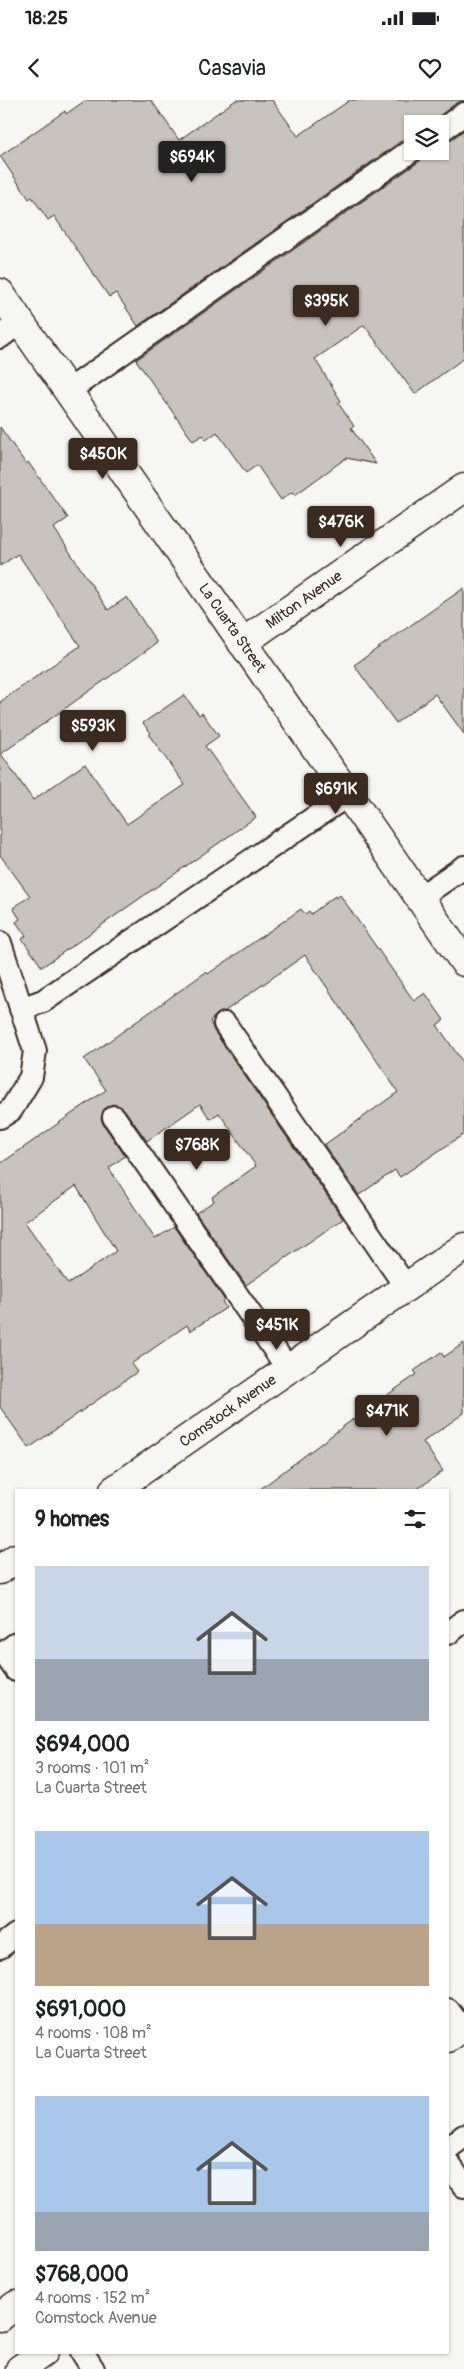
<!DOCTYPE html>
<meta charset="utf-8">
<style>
:root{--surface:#fff;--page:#f6f6f6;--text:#202124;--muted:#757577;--accent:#3b2a1e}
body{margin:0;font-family:Pangolin,sans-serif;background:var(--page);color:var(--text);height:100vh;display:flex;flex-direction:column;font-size:19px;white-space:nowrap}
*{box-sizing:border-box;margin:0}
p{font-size:16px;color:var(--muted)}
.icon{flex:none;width:28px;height:28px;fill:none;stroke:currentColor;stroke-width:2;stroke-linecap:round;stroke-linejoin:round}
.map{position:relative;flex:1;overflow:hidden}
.side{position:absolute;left:15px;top:1389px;width:434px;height:865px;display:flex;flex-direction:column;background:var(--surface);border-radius:0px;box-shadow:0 1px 4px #0004}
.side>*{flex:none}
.fabs{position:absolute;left:404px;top:15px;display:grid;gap:10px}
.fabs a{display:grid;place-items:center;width:45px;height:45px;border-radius:0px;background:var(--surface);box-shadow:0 1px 4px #0004;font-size:25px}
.price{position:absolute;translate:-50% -42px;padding:0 11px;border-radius:5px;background:var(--accent);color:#fff;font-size:16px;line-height:32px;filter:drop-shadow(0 1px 2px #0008)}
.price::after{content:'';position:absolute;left:50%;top:30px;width:15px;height:11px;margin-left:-8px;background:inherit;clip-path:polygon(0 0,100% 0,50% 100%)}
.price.current{background:#222;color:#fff}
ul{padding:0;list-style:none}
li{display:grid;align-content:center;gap:10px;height:265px;padding:0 20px}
li span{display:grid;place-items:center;height:155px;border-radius:0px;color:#555}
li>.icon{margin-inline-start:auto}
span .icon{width:90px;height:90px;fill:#fffc;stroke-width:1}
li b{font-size:21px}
h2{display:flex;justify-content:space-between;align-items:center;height:60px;padding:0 20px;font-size:21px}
.status{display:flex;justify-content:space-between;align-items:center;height:35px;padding:0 25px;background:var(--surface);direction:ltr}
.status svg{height:14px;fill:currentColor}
header{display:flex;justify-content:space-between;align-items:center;height:65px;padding:0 20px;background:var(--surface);font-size:22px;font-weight:600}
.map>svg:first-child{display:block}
</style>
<div class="status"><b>18:25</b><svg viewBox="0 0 49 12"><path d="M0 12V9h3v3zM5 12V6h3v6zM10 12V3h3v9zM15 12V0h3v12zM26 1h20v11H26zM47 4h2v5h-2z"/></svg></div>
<header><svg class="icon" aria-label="back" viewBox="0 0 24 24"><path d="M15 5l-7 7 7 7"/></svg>Casavia<svg class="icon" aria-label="heart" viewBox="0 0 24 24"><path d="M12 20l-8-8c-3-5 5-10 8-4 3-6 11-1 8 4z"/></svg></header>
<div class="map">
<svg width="464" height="2269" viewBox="0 0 464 2269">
<rect width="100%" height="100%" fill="#f6f6f2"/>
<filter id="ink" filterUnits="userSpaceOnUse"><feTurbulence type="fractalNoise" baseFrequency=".02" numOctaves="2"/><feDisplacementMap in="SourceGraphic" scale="10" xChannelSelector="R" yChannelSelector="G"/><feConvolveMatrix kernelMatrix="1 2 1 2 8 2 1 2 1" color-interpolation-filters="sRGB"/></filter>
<g filter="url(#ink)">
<!-- building -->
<g fill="#c8c3be" stroke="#3b2a1e" fill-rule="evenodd">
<polygon points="86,0 151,0 179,40 236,0 272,0 298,36 350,0 464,0 464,1 456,3 429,24 412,24 412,37 404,39 138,226 116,193 109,197 54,116 48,120 32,97 29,99 0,56 65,11 66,14"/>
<polygon points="464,30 464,258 415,294 364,225 315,259 341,301 338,303 354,326 351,328 376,364 346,358 295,395 292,392 281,400 257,365 246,373 217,332 206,340 203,335 193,341 136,260 420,61 425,51 440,51 440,44 448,42"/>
<polygon points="0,327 26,364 28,362 68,418 54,428 108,510 127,497 157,543 1,654 33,700 85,664 127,724 185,685 149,635 151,633 143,623 184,595 199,615 202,613 219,636 205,646 256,717 42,867 22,839 26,836 16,822 20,819 13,808 30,796 0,755 0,602 80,546 18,454 0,466"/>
<polygon points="464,488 464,634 435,594 396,623 354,565"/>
<path d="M340,795L414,901L425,893L444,920L437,925L464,964V1034L400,1077L395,1070L359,1095L324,1045L398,992L305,855L225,911L217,914L210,921L214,931L343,1119L246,1185L196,1113L214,1101L212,1097L256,1066L219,1013L210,1019L200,1004L147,1041L124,1009L113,1004L106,1007L101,1018L103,1024L125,1056L109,1068L155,1139L174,1127L224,1199L222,1201L226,1208L190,1231L187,1225L131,1264L137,1272L29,1348L0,1307V1064L106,990L84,959L206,872L208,874L301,809L305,814L309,811L311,814L335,796L336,798ZM76,1086L116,1151L68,1184L25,1122Z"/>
<polygon points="464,1243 464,1313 423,1342 443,1371 416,1390 259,1390 352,1320 417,1274 414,1271 441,1252 444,1257"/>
</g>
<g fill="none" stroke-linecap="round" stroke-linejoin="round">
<defs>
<g id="lane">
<polyline points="440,31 464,14"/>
<polyline points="0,237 20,222"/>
<polyline points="68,291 412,50"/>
<polyline points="419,798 464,767"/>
<polyline points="0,843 35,951 31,977 11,1010 0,1017"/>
<polyline points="21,909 43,901 348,695"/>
<polyline points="225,924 406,1187"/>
<polyline points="114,1017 288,1269"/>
<polyline points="448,1533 464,1521"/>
<polyline points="16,1544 4,1553 16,1570"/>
<polyline points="0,1847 16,1835"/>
<polyline points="448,1910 461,1928"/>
<polyline points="448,2048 464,2036"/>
<polyline points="448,2063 464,2086"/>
<polyline points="82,2252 93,2269"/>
</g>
<g id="street">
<polyline points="242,543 464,388"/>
<polyline points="114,1390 464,1147"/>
<polyline points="0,1470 16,1458"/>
</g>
<g id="secondary">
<polyline points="0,193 464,862"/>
<polyline points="448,1938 464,1926"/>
<polyline points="0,2217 16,2205"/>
<polyline points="20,2269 44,2252"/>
</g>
</defs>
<!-- lane casing -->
<use href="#lane" stroke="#3b2a1e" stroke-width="26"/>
<!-- street casing -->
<use href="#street" stroke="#3b2a1e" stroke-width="31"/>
<!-- secondary casing -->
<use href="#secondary" stroke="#3b2a1e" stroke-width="31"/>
<!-- lane -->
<use href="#lane" stroke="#f6f6f2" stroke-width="22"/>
<!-- street -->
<use href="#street" stroke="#f6f6f2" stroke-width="28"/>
<!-- secondary -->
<use href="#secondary" stroke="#f6f6f2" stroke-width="28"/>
</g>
</g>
<g text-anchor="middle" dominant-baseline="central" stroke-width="5" stroke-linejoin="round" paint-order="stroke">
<!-- street labels -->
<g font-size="15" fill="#3b2a1e" stroke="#f6f6f2">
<text transform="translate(304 500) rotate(-35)">Milton Avenue</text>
<text transform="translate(232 528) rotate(55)">La Cuarta Street</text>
<text transform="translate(228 1311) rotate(-35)">Comstock Avenue</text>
</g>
</g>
</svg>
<div class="fabs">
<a><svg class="icon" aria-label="layers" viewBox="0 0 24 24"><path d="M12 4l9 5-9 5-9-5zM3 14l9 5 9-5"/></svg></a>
</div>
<b class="price current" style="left:192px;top:83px">$694K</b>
<b class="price" style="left:326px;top:227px">$395K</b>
<b class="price" style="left:103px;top:380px">$450K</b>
<b class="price" style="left:341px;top:448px">$476K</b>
<b class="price" style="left:93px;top:652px">$593K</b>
<b class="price" style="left:336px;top:715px">$691K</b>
<b class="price" style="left:197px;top:1071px">$768K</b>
<b class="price" style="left:277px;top:1251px">$451K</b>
<b class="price" style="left:387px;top:1337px">$471K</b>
<section class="side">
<h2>9 homes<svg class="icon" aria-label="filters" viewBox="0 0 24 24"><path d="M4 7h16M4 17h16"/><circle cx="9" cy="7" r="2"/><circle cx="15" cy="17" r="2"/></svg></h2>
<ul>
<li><span style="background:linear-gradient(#c9d6e8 60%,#9aa5b1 0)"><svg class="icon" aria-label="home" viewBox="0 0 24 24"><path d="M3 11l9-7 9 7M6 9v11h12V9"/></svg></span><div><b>$694,000</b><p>3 rooms · 101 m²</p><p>La Cuarta Street</p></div></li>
<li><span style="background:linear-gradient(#a9c7e8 60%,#b9a48a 0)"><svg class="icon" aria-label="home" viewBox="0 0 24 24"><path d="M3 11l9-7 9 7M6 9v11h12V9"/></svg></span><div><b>$691,000</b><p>4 rooms · 108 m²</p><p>La Cuarta Street</p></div></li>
<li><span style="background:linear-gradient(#a9c7e8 75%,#9aa5b1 0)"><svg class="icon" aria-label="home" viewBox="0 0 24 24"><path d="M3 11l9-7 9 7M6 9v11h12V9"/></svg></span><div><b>$768,000</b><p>4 rooms · 152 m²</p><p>Comstock Avenue</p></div></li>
</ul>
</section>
</div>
